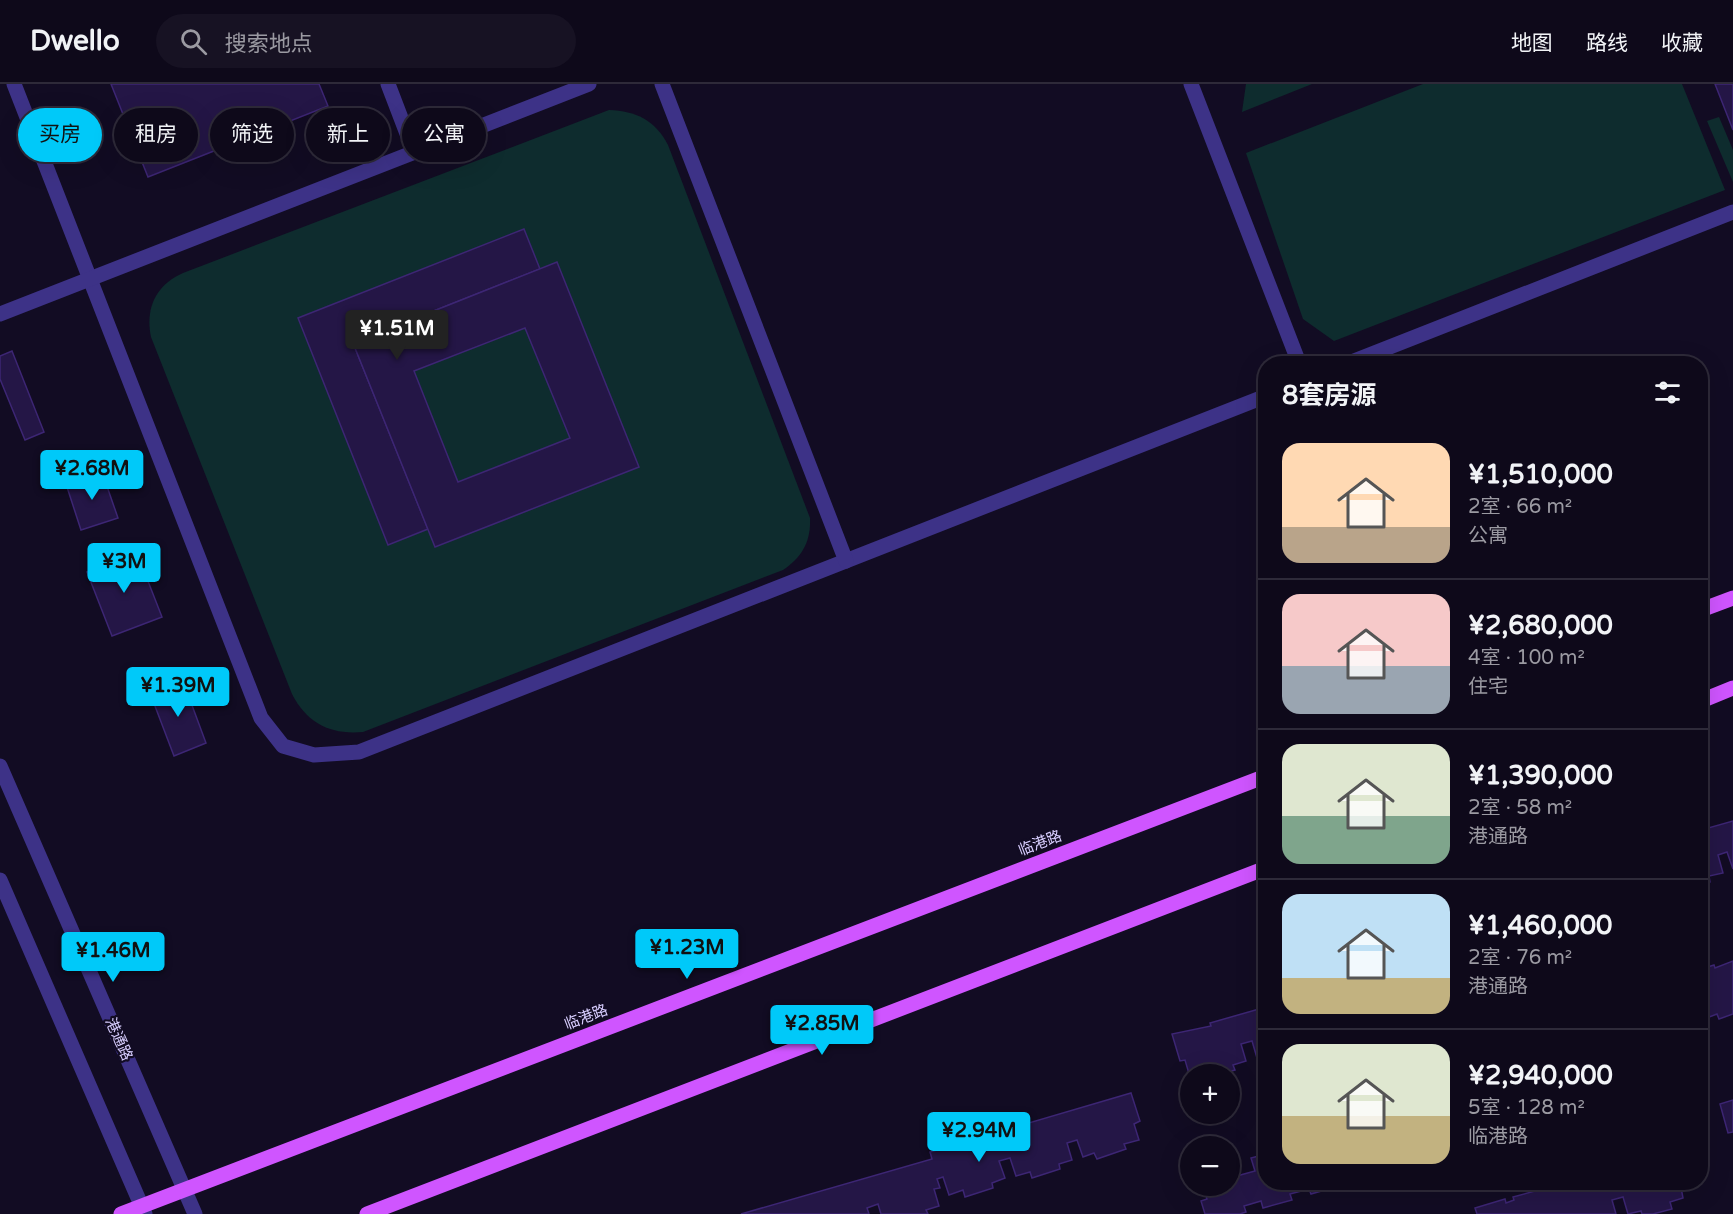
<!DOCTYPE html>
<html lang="zh">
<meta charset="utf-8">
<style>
:root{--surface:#0e091a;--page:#171223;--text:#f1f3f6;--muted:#9b9aa2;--line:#2e2a39;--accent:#00c9f9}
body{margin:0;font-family:"Varela Round","Noto Sans SC",sans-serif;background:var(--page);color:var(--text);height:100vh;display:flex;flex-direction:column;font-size:22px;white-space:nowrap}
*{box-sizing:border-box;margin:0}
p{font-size:20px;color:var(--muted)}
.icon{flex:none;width:33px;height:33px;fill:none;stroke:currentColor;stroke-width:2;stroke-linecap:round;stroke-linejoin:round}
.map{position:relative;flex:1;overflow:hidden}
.drawer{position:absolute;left:1258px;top:272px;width:450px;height:834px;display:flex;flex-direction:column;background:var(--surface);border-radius:24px;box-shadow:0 6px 24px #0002,0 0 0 2px var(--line)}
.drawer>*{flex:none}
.hud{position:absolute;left:18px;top:24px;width:570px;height:54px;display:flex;gap:12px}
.tools{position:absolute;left:1180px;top:980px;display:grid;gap:12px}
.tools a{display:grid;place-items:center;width:60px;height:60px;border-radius:50%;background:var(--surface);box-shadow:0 6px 24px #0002,0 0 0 2px var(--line);font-size:30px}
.price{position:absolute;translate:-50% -51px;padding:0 14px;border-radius:6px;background:var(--accent);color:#111;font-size:20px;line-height:39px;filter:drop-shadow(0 2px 3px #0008)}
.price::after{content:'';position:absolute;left:50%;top:36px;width:18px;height:14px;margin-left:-9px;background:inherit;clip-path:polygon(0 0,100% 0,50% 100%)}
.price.on{background:#222;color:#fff}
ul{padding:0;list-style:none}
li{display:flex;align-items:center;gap:18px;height:150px;padding:0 24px}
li+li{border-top:2px solid var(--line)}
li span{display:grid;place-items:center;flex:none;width:168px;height:120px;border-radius:18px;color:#555}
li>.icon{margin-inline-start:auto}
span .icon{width:72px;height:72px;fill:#fffc;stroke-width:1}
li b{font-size:26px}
h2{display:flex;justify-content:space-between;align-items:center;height:72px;padding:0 24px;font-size:26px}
.tag{padding:0 21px;border-radius:27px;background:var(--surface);box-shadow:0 6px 24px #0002,0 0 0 2px var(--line);font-size:21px;line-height:54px}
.tag.on{background:var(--accent);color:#111}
header{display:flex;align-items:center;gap:36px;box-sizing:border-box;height:84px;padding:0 30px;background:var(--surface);border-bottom:2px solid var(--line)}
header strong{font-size:28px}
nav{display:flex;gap:33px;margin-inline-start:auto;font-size:21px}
.search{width:420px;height:54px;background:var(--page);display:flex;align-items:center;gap:15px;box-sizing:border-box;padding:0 21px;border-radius:33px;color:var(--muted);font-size:22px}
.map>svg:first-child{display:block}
</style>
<header>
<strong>Dwello</strong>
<div class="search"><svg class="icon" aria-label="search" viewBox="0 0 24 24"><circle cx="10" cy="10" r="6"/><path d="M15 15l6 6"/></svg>搜索地点</div>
<nav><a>地图</a><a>路线</a><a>收藏</a></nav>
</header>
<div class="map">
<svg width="1733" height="1130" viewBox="0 0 1733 1130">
<rect width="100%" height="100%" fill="#120c23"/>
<!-- green -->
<g fill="#0e2c2e">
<polygon points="1246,0 1312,0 1242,28"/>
<polygon points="1423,0 1682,0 1725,106 1334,257 1303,235 1246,69"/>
<path d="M609,26C636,27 655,36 668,61L810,434C811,458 802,473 783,486L363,648C330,651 307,639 292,610L151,253C145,224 156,201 183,189Z"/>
<polygon points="1719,33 1733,66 1733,98 1707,37"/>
</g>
<!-- building -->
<g fill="#241646" stroke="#3d2674" stroke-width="1.5" fill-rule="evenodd">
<polygon points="111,0 319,0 328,22 148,93"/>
<polygon points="1715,0 1733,0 1733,46"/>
<polygon points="524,145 540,185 353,259 428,445 388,461 298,234"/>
<path d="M557,178L639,383L435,463L353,259ZM525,244L570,354L458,398L414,287Z"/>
<polygon points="12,267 44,348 25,356 0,295 0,272"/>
<polygon points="102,388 118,434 81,446 66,400"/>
<polygon points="137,469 162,533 112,552 87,488"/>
<polygon points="183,597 206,659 174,672 150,609"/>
<polygon points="1733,737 1733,785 1727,768 1718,771 1723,789 1709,792 1710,798 1701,801 1701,746"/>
<polygon points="1733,877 1733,930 1719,935 1717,930 1704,935 1701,926 1701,885 1714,881 1715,884"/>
<polygon points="1266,923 1266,971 1257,974 1252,957 1241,960 1246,977 1233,981 1235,986 1221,990 1191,990 1190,993 1185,976 1180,977 1172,950 1211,942 1210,939"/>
<polygon points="1131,1009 1140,1037 1134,1040 1139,1056 1124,1060 1126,1065 1097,1075 1094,1069 1083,1073 1077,1056 1067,1059 1072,1076 1059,1080 1060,1085 1032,1094 1030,1088 1016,1092 1010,1074 999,1077 1005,1094 992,1099 993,1104 965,1113 963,1106 949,1111 943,1093 937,1095 940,1104 934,1105 939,1122 926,1126 928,1130 881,1130 878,1120 867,1124 869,1130 741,1130 932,1075 930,1068"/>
<polygon points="1733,1016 1733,1048 1728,1049 1720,1020"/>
<polygon points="1266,1070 1266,1098 1338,1098 1339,1102 1311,1110 1309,1105 1290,1110 1292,1116 1263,1124 1261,1117 1244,1122 1246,1128 1240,1130 1205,1130 1201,1117 1207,1115 1203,1101 1230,1101 1230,1085 1233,1093 1255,1087 1251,1074"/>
<polygon points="1568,1098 1680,1098 1683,1114 1670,1118 1672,1125 1653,1130 1642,1130 1641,1127 1628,1130 1623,1113 1612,1116 1616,1130 1477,1130 1475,1124 1505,1115 1506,1119 1514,1116 1513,1113"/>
</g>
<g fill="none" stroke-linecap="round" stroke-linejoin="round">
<!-- minor -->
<g stroke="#3d3287" stroke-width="15">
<polyline points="14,0 261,634 283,662 314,671 359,668 1266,312"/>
<polyline points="388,0 414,68"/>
<polyline points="662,0 846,477"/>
<polyline points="1191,0 1299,279"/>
<polyline points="0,230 589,0"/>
<polyline points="1349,279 1733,128"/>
<polyline points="0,682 195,1130"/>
<polyline points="0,796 145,1130"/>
</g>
<!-- major -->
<g stroke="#cf55ff" stroke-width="15">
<polyline points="1701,526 1733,514"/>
<polyline points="1701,617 1733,604"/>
<polyline points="121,1130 1266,692"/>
<polyline points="367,1130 1266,784"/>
</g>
</g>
<g text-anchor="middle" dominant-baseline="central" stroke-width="4.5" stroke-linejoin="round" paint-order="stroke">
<!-- street labels -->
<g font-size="15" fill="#d8ceff" stroke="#120c23">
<text transform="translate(1040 759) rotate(-21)">临港路</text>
<text transform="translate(586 933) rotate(-21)">临港路</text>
<text transform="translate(119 955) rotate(66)">港通路</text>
</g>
</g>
</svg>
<div class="tools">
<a>+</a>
<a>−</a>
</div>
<b class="price on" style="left:397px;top:277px">¥1.51M</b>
<b class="price" style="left:92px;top:417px">¥2.68M</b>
<b class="price" style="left:124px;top:510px">¥3M</b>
<b class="price" style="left:178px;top:634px">¥1.39M</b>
<b class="price" style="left:687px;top:896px">¥1.23M</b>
<b class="price" style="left:113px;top:899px">¥1.46M</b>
<b class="price" style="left:822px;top:972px">¥2.85M</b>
<b class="price" style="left:979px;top:1079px">¥2.94M</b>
<div class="hud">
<a class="tag on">买房</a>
<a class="tag">租房</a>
<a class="tag">筛选</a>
<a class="tag">新上</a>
<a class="tag">公寓</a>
</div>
<section class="drawer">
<h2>8套房源<svg class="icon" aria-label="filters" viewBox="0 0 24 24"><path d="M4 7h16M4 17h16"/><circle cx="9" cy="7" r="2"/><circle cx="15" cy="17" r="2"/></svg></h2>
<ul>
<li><span style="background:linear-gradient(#ffd9b3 70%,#b9a48a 0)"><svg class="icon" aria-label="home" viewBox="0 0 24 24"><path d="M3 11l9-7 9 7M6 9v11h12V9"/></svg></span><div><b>¥1,510,000</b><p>2室 · 66 m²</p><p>公寓</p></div></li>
<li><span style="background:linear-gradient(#f6c9c9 60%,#9aa5b1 0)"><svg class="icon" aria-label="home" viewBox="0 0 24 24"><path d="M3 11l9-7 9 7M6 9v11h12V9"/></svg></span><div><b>¥2,680,000</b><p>4室 · 100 m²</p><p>住宅</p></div></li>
<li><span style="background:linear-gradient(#dfe7d0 60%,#7fa58c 0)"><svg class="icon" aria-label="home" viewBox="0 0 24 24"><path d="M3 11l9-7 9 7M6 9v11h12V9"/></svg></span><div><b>¥1,390,000</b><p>2室 · 58 m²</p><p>港通路</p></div></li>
<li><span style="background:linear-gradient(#bfe0f5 70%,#c2b280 0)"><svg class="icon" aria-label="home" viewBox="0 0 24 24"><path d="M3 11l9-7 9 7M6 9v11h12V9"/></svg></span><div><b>¥1,460,000</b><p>2室 · 76 m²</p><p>港通路</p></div></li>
<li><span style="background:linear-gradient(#dfe7d0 60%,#c2b280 0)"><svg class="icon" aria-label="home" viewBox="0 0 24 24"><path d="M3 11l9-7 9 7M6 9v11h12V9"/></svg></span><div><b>¥2,940,000</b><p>5室 · 128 m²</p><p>临港路</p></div></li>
</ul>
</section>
</div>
